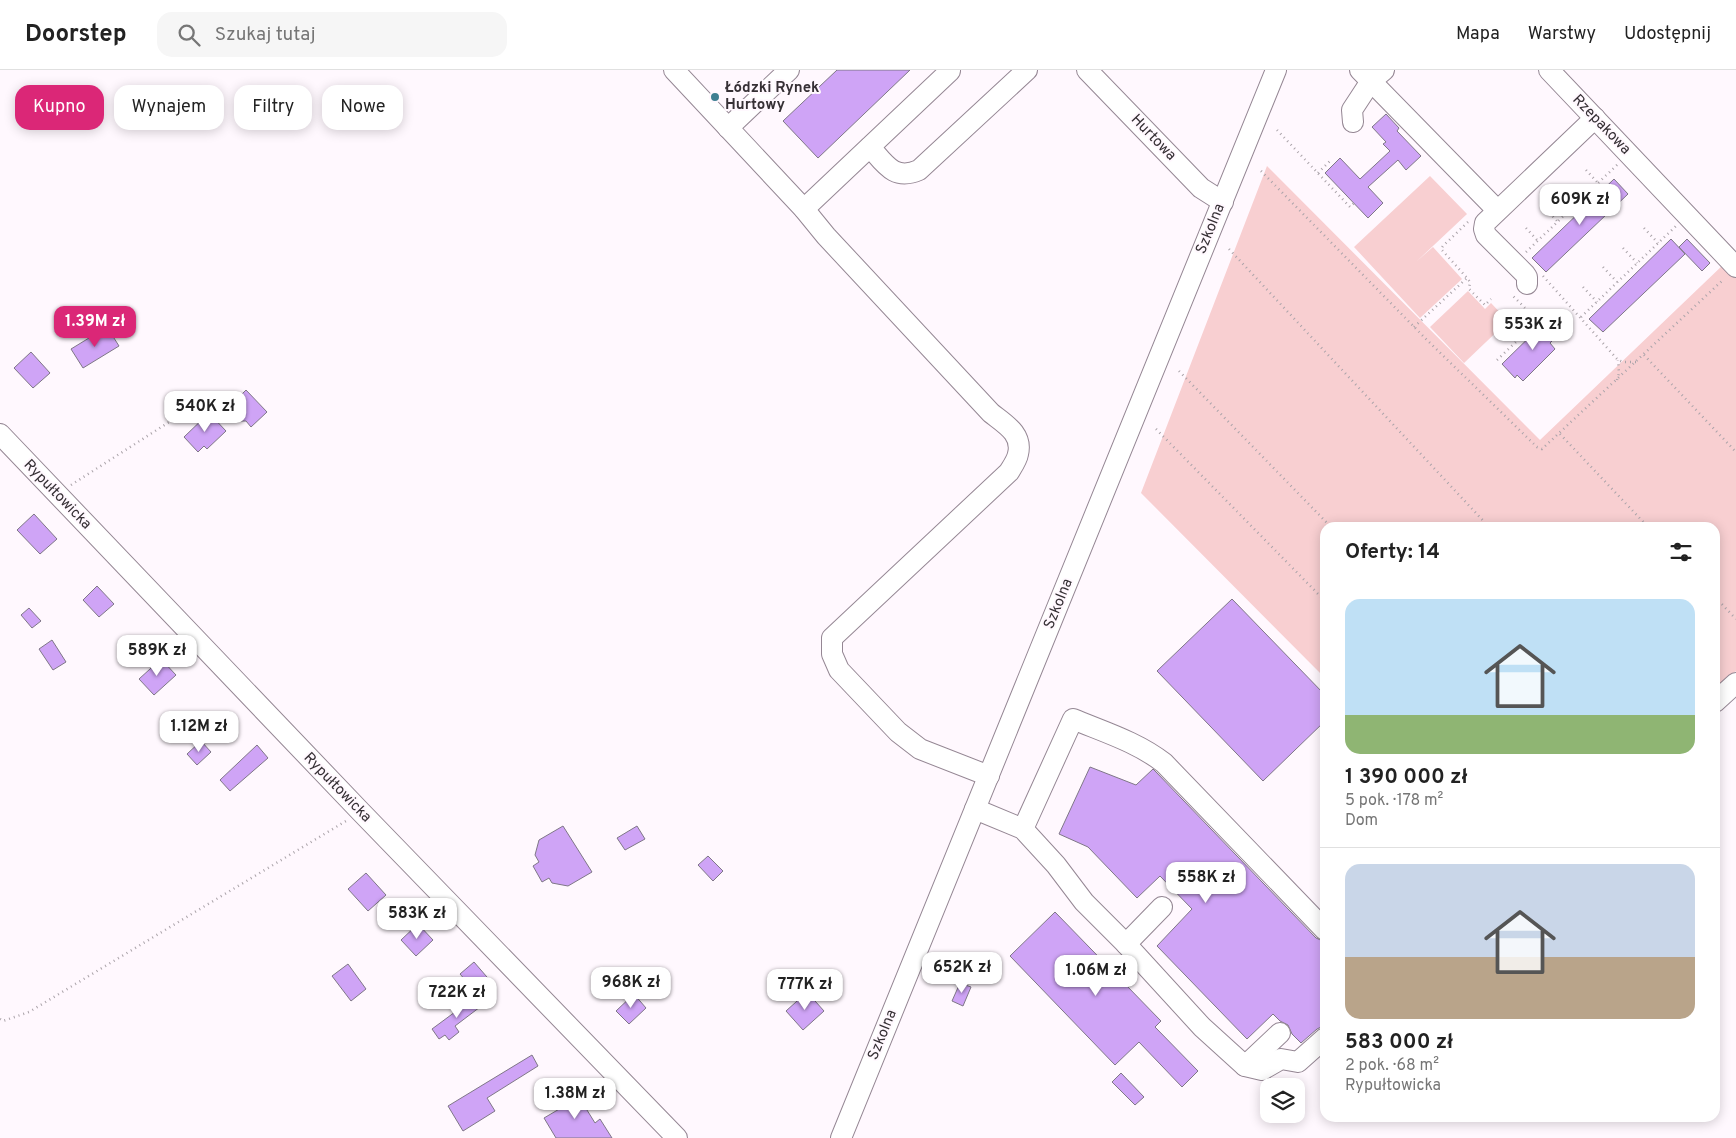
<!DOCTYPE html>
<html lang="pl">
<meta charset="utf-8">
<style>
:root{--surface:#fff;--page:#f6f6f6;--text:#222;--muted:#767676;--line:#e0e0e0;--accent:#db2777}
body{margin:0;font-family:Overpass,sans-serif;background:var(--page);color:var(--text);height:100vh;display:flex;flex-direction:column;font-size:19px;white-space:nowrap}
*{box-sizing:border-box;margin:0}
p{font-size:16px;color:var(--muted)}
.icon{flex:none;width:28px;height:28px;fill:none;stroke:currentColor;stroke-width:2;stroke-linecap:round;stroke-linejoin:round}
.map{position:relative;flex:1;overflow:hidden}
.panel{position:absolute;left:1320px;top:452px;width:400px;height:600px;display:flex;flex-direction:column;background:var(--surface);border-radius:15px;box-shadow:0 2px 12px #0003}
.panel>*{flex:none}
.banner{position:absolute;left:15px;top:15px;width:475px;height:45px;display:flex;gap:10px}
.controls{position:absolute;left:1260px;top:1008px;display:grid;gap:10px}
.controls a{display:grid;place-items:center;width:45px;height:45px;border-radius:10px;background:var(--surface);box-shadow:0 2px 12px #0003;font-size:25px}
.price{position:absolute;translate:-50% -42px;padding:0 11px;border-radius:10px;background:#fff;color:#222;font-size:16px;line-height:32px;filter:drop-shadow(0 1px 2px #0008)}
.price::after{content:'';position:absolute;left:50%;top:30px;width:15px;height:11px;margin-left:-8px;background:inherit;clip-path:polygon(0 0,100% 0,50% 100%)}
.price.current{background:var(--accent);color:#fff}
ul{padding:0;list-style:none}
li{display:grid;align-content:center;gap:10px;height:265px;padding:0 25px}
li+li{border-top:1px solid var(--line)}
li span{display:grid;place-items:center;height:155px;border-radius:15px;color:#555}
li>.icon{margin-inline-start:auto}
span .icon{width:90px;height:90px;fill:#fffc;stroke-width:1}
li b{font-size:21px}
h2{display:flex;justify-content:space-between;align-items:center;height:60px;padding:0 25px;font-size:21px}
.pill{padding:0 18px;border-radius:15px;background:var(--surface);box-shadow:0 2px 12px #0003;font-size:18px;line-height:45px}
.pill.current{background:var(--accent);color:#fff}
header{display:flex;align-items:center;gap:30px;box-sizing:border-box;height:70px;padding:0 25px;background:var(--surface);border-bottom:1px solid var(--line)}
header strong{font-size:24px}
nav{display:flex;gap:28px;margin-inline-start:auto;font-size:18px}
.search{width:350px;height:45px;background:var(--page);display:flex;align-items:center;gap:12px;box-sizing:border-box;padding:0 18px;border-radius:15px;color:var(--muted);font-size:19px}
.map>svg:first-child{display:block}
</style>
<header>
<strong>Doorstep</strong>
<div class="search"><svg class="icon" aria-label="search" viewBox="0 0 24 24"><circle cx="10" cy="10" r="6"/><path d="M15 15l6 6"/></svg>Szukaj tutaj</div>
<nav><a>Mapa</a><a>Warstwy</a><a>Udostępnij</a></nav>
</header>
<div class="map">
<svg width="1736" height="1068" viewBox="0 0 1736 1068">
<rect width="100%" height="100%" fill="#fff8fe"/>
<!-- green -->
<g fill="#f8cfd1">
<polygon points="1267,96 1540,370 1725,193 1736,204 1736,601 1715,621 1715,458 1325,458 1325,608 1141,423"/>
<polygon points="1430,106 1467,144 1417,191 1433,177 1462,209 1420,248 1354,177"/>
<polygon points="1468,221 1485,239 1491,233 1508,251 1464,293 1430,257"/>
</g>
<!-- building -->
<g fill="#cfa4f6" stroke="#7f7787">
<polygon points="837,0 910,0 818,88 783,51"/>
<polygon points="1386,44 1399,58 1397,61 1421,86 1406,100 1398,90 1368,117 1383,133 1368,148 1325,103 1340,88 1360,109 1390,81 1383,74 1386,72 1372,57"/>
<polygon points="1614,109 1628,124 1546,202 1532,188"/>
<polygon points="1671,169 1685,184 1603,262 1589,249"/>
<polygon points="1687,169 1710,193 1702,201 1679,177"/>
<polygon points="1549,248 1562,261 1550,273 1555,279 1523,311 1517,305 1515,308 1502,294"/>
<polygon points="107,257 119,276 83,298 71,279"/>
<polygon points="31,282 50,303 33,318 14,298"/>
<polygon points="246,320 267,342 251,357 246,351 236,351 236,341 231,335"/>
<polygon points="209,343 226,361 207,379 204,376 198,382 184,367"/>
<polygon points="34,444 57,469 40,484 17,460"/>
<polygon points="97,516 114,534 99,547 83,530"/>
<polygon points="1232,529 1325,625 1325,651 1263,711 1157,601"/>
<polygon points="29,538 41,551 32,558 21,545"/>
<polygon points="52,570 66,592 53,600 39,579"/>
<polygon points="161,589 176,605 154,625 139,609"/>
<polygon points="201,671 211,682 197,695 187,684"/>
<polygon points="257,675 268,688 230,721 220,710"/>
<polygon points="1090,697 1136,715 1153,699 1156,702 1316,868 1325,872 1325,955 1317,959 1301,973 1292,964 1288,955 1280,951 1273,944 1247,969 1157,876 1192,839 1160,806 1137,828 1088,777 1059,764"/>
<polygon points="563,756 592,802 568,816 552,813 549,808 542,812 533,796 539,792 535,785 539,770"/>
<polygon points="637,756 645,769 625,780 617,768"/>
<polygon points="708,786 723,801 713,811 698,795"/>
<polygon points="366,803 386,825 368,841 348,819"/>
<polygon points="1055,842 1161,951 1155,957 1198,1001 1182,1017 1139,972 1115,995 1010,886"/>
<polygon points="418,854 433,870 416,886 401,870"/>
<polygon points="474,892 493,914 479,926 460,904"/>
<polygon points="348,894 366,919 351,931 332,906"/>
<polygon points="960,913 971,917 963,936 952,931"/>
<polygon points="807,922 824,941 803,960 786,941"/>
<polygon points="634,924 646,938 629,954 616,941"/>
<polygon points="478,925 484,934 455,956 459,962 449,970 445,965 439,969 432,959"/>
<polygon points="532,985 538,996 487,1028 495,1041 463,1061 448,1036"/>
<polygon points="1121,1003 1144,1027 1135,1035 1112,1012"/>
<polygon points="574,1019 595,1053 600,1049 612,1068 556,1068 544,1048 561,1038 556,1030"/>
</g>
<g fill="none" stroke-linecap="round" stroke-linejoin="round">
<defs>
<g id="minor">
<path d="M674,0L804,139L826,166L991,343C1005,354 1023,364 1018,384C1017,390 1012,397 1009,402L832,568V584L839,600L898,662L920,679L989,706"/>
<polyline points="1087,0 1201,118 1223,132"/>
<polyline points="1360,0 1497,140"/>
<polyline points="1549,0 1736,197"/>
<polyline points="1353,52 1352,40 1371,11 1384,0"/>
<polyline points="728,58 789,0"/>
<path d="M870,77C885,94 894,111 919,100L1027,0"/>
<polyline points="804,139 950,1"/>
<polyline points="1527,214 1527,207 1525,204 1486,165 1484,159 1485,153 1595,48"/>
<polyline points="0,364 361,742 677,1068"/>
<polyline points="1715,632 1736,613"/>
<polyline points="975,739 1023,759 1056,795 1084,832 1126,874 1202,957 1245,996 1280,963"/>
<path d="M1023,759L1073,649C1104,662 1137,672 1164,693L1325,860"/>
<polyline points="1126,874 1162,837"/>
<polyline points="1245,996 1262,1000 1281,989 1298,992 1325,968"/>
<polyline points="841,1068 1276,0"/>
</g>
</defs>
<!-- minor casing -->
<use href="#minor" stroke="#958794" stroke-width="22"/>
<!-- path -->
<g stroke="#aaa3a9" stroke-width="2.5" stroke-dasharray="1 4" stroke-linecap="butt">
<polyline points="1277,60 1350,137 1354,133"/>
<polyline points="1586,100 1598,113"/>
<polyline points="1261,101 1426,269 1537,377 1542,379 1724,209"/>
<polyline points="1318,103 1330,91"/>
<polyline points="1565,120 1578,133"/>
<polyline points="1546,139 1558,152"/>
<polyline points="1468,152 1443,176 1441,179 1468,209 1470,212 1469,219 1485,235 1491,229"/>
<polyline points="1526,158 1538,171"/>
<polyline points="1644,158 1658,173"/>
<polyline points="1623,178 1637,193"/>
<polyline points="1229,179 1490,458"/>
<polyline points="1526,182 1618,94"/>
<polyline points="1603,197 1617,212"/>
<polyline points="1543,206 1618,290 1623,292 1637,292"/>
<polyline points="1583,217 1597,232"/>
<polyline points="1581,247 1676,156"/>
<polyline points="1414,257 1467,208"/>
<polyline points="1644,285 1736,382"/>
<polyline points="1497,290 1538,251 1513,226"/>
<polyline points="1179,301 1332,458"/>
<polyline points="1617,310 1619,303 1618,290"/>
<polyline points="1156,359 1325,531"/>
<polyline points="1560,364 1649,458"/>
<polyline points="71,415 205,329"/>
<polyline points="1715,527 1736,549"/>
<polyline points="0,949 3,951 29,942 346,751"/>
</g>
<!-- minor -->
<use href="#minor" stroke="#fff" stroke-width="20"/>
</g>
<!-- markers -->
<circle fill="#3e7f91" stroke="#fff8fe" stroke-width="2" cx="715" cy="27" r="5"/>
<g text-anchor="middle" dominant-baseline="central" stroke-width="4" stroke-linejoin="round" paint-order="stroke">
<!-- poi labels -->
<g font-size="15" font-weight="bold" fill="#363035" stroke="#fff8fe" text-anchor="start">
<text x="725" y="18">Łódzki Rynek<tspan x="725" dy="17">Hurtowy</tspan></text>
</g>
<!-- street labels -->
<g font-size="15" fill="#363035" stroke="#fff8fe">
<text transform="translate(1601 55) rotate(46)">Rzepakowa</text>
<text transform="translate(1153 68) rotate(46)">Hurtowa</text>
<text transform="translate(1211 159) rotate(-68)">Szkolna</text>
<text transform="translate(57 425) rotate(46)">Rypułtowicka</text>
<text transform="translate(1059 534) rotate(-68)">Szkolna</text>
<text transform="translate(337 718) rotate(46)">Rypułtowicka</text>
<text transform="translate(883 965) rotate(-68)">Szkolna</text>
</g>
</g>
</svg>
<div class="controls">
<a><svg class="icon" aria-label="layers" viewBox="0 0 24 24"><path d="M12 4l9 5-9 5-9-5zM3 14l9 5 9-5"/></svg></a>
</div>
<b class="price" style="left:1580px;top:156px">609K zł</b>
<b class="price current" style="left:95px;top:278px">1.39M zł</b>
<b class="price" style="left:1533px;top:281px">553K zł</b>
<b class="price" style="left:205px;top:363px">540K zł</b>
<b class="price" style="left:157px;top:607px">589K zł</b>
<b class="price" style="left:199px;top:683px">1.12M zł</b>
<b class="price" style="left:1206px;top:834px">558K zł</b>
<b class="price" style="left:417px;top:870px">583K zł</b>
<b class="price" style="left:962px;top:924px">652K zł</b>
<b class="price" style="left:1096px;top:927px">1.06M zł</b>
<b class="price" style="left:631px;top:939px">968K zł</b>
<b class="price" style="left:805px;top:941px">777K zł</b>
<b class="price" style="left:457px;top:949px">722K zł</b>
<b class="price" style="left:575px;top:1050px">1.38M zł</b>
<div class="banner">
<a class="pill current">Kupno</a>
<a class="pill">Wynajem</a>
<a class="pill">Filtry</a>
<a class="pill">Nowe</a>
</div>
<section class="panel">
<h2>Oferty: 14<svg class="icon" aria-label="filters" viewBox="0 0 24 24"><path d="M4 7h16M4 17h16"/><circle cx="9" cy="7" r="2"/><circle cx="15" cy="17" r="2"/></svg></h2>
<ul>
<li><span style="background:linear-gradient(#bfe0f5 75%,#8fb573 0)"><svg class="icon" aria-label="home" viewBox="0 0 24 24"><path d="M3 11l9-7 9 7M6 9v11h12V9"/></svg></span><div><b>1 390 000 zł</b><p>5 pok. · 178 m²</p><p>Dom</p></div></li>
<li><span style="background:linear-gradient(#c9d6e8 60%,#b9a48a 0)"><svg class="icon" aria-label="home" viewBox="0 0 24 24"><path d="M3 11l9-7 9 7M6 9v11h12V9"/></svg></span><div><b>583 000 zł</b><p>2 pok. · 68 m²</p><p>Rypułtowicka</p></div></li>
</ul>
</section>
</div>
